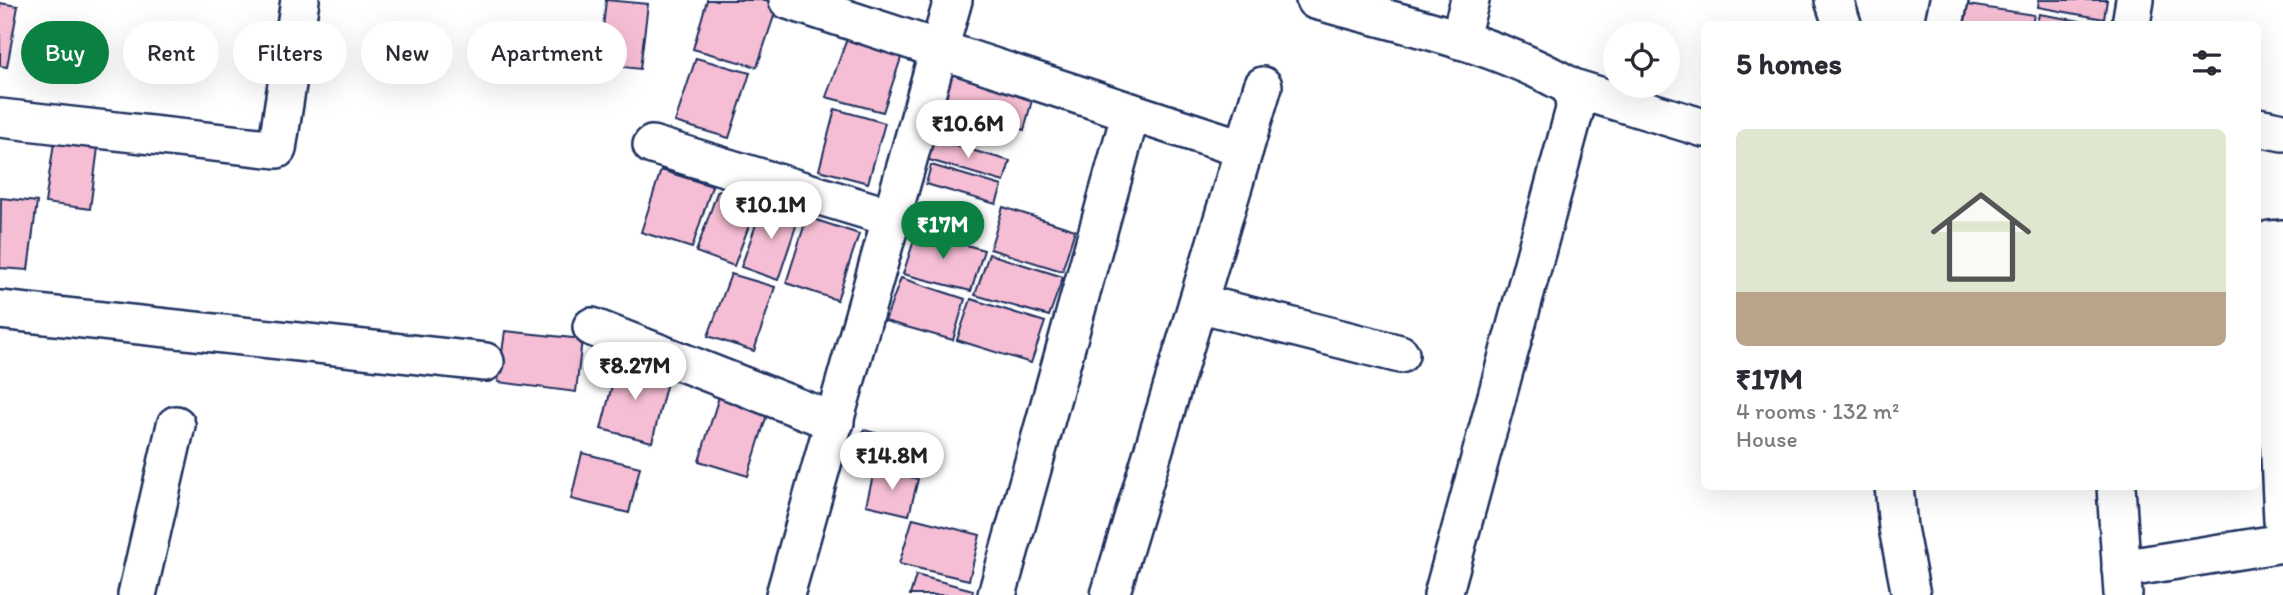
<!DOCTYPE html>
<meta charset="utf-8">
<style>
:root{--surface:#fff;--page:#f7f7f7;--text:#2b2b33;--muted:#7c7c81;--line:#e1e1e2;--accent:#0b8043}
body{margin:0;font-family:Itim,sans-serif;background:var(--page);color:var(--text);height:100vh;display:flex;flex-direction:column;font-size:26px;white-space:nowrap}
*{box-sizing:border-box;margin:0}
p{font-size:23px;color:var(--muted)}
.icon{flex:none;width:38px;height:38px;fill:none;stroke:currentColor;stroke-width:2;stroke-linecap:round;stroke-linejoin:round}
.map{position:relative;flex:1;overflow:hidden}
.panel{position:absolute;left:1701px;top:21px;width:560px;height:469px;display:flex;flex-direction:column;background:var(--surface);border-radius:10px;box-shadow:0 7px 28px #0002}
.panel>*{flex:none}
.top-card{position:absolute;left:21px;top:21px;width:665px;height:63px;display:flex;gap:14px}
.buttons{position:absolute;left:1603px;top:21px;display:grid;gap:14px}
.buttons a{display:grid;place-items:center;width:77px;height:77px;border-radius:50%;background:var(--surface);box-shadow:0 7px 28px #0002;font-size:35px}
.price{position:absolute;translate:-50% -60px;padding:0 16px;border-radius:24px;background:#fff;color:#222;font-size:23px;line-height:46px;filter:drop-shadow(0 2px 4px #0008)}
.price::after{content:'';position:absolute;left:50%;top:42px;width:21px;height:16px;margin-left:-10px;background:inherit;clip-path:polygon(0 0,100% 0,50% 100%)}
.price.on{background:var(--accent);color:#fff}
ul{padding:0;list-style:none}
li{display:grid;align-content:center;gap:14px;height:371px;padding:0 35px}
li+li{border-top:2px solid var(--line)}
li span{display:grid;place-items:center;height:217px;border-radius:10px;color:#555}
li>.icon{margin-inline-start:auto}
span .icon{width:126px;height:126px;fill:#fffc;stroke-width:1}
li b{font-size:30px}
h2{display:flex;justify-content:space-between;align-items:center;height:84px;padding:0 35px;font-size:30px}
.chip{padding:0 24px;border-radius:32px;background:var(--surface);box-shadow:0 7px 28px #0002;font-size:24px;line-height:63px}
.chip.on{background:var(--accent);color:#fff}
.map>svg:first-child{display:block}
</style>
<div class="map">
<svg width="2283" height="595" viewBox="0 0 2283 595">
<rect width="100%" height="100%" fill="#fff"/>
<filter id="ink" filterUnits="userSpaceOnUse"><feTurbulence type="fractalNoise" baseFrequency=".0143" numOctaves="2"/><feDisplacementMap in="SourceGraphic" scale="14" xChannelSelector="R" yChannelSelector="G"/><feConvolveMatrix kernelMatrix="1 2 1 2 8 2 1 2 1" color-interpolation-filters="sRGB"/></filter>
<g filter="url(#ink)">
<!-- building -->
<g fill="#f6bed4" stroke="#1b2f5e" stroke-width="2">
<polygon points="606,0 648,4 640,69 599,64"/>
<polygon points="707,0 765,0 778,4 757,67 693,49"/>
<polygon points="2039,0 2107,0 2104,19 2038,7"/>
<polygon points="0,3 18,6 7,67 0,66"/>
<polygon points="1968,5 2034,15 2032,24 1964,24"/>
<polygon points="2039,14 2098,24 2037,24"/>
<polygon points="849,33 904,49 883,112 826,97"/>
<polygon points="696,58 750,73 729,138 675,122"/>
<polygon points="954,67 1035,89 1024,130 943,108"/>
<polygon points="835,109 885,123 868,183 819,170"/>
<polygon points="55,136 99,140 90,209 45,203"/>
<polygon points="932,139 1010,161 1004,182 926,159"/>
<polygon points="931,165 1002,186 996,204 926,184"/>
<polygon points="661,170 712,186 692,248 641,232"/>
<polygon points="718,190 757,204 734,266 696,252"/>
<polygon points="1,198 37,202 28,270 0,268"/>
<polygon points="764,202 800,214 778,280 741,267"/>
<polygon points="1003,207 1075,230 1062,271 990,249"/>
<polygon points="807,217 859,234 837,300 786,283"/>
<polygon points="917,231 984,250 971,291 903,274"/>
<polygon points="989,254 1063,277 1049,316 975,295"/>
<polygon points="731,274 775,287 754,351 708,336"/>
<polygon points="901,278 965,299 953,340 885,321"/>
<polygon points="971,299 1045,322 1031,363 957,340"/>
<polygon points="505,331 582,339 576,392 498,382"/>
<polygon points="618,361 669,374 652,442 601,429"/>
<polygon points="721,390 770,405 748,476 699,461"/>
<polygon points="864,430 932,449 925,474 856,455"/>
<polygon points="582,453 640,467 629,513 571,499"/>
<polygon points="875,468 918,479 909,515 866,505"/>
<polygon points="913,518 980,535 969,580 899,564"/>
<polygon points="916,575 973,590 972,595 910,595"/>
</g>
<g fill="none" stroke-linecap="round" stroke-linejoin="round">
<defs>
<g id="street">
<polyline points="788,0 1244,149"/>
<path d="M1315,0C1402,24 1495,42 1573,88L1575,109L1443,595"/>
<polyline points="1834,0 1842,24"/>
<polyline points="1944,24 1949,0"/>
<polyline points="2131,24 2135,0"/>
<polyline points="1459,40 1470,0"/>
<polyline points="1573,88 1704,128"/>
<polyline points="0,118 277,149 300,0"/>
<polyline points="2258,127 2283,132"/>
<polyline points="652,145 893,218"/>
<polyline points="2283,239 2270,240 2283,521"/>
<polyline points="1198,303 1400,354"/>
<polyline points="0,310 485,362"/>
<polyline points="592,327 835,422"/>
<polyline points="1894,486 1898,528 1911,595"/>
<polyline points="2116,486 2123,594"/>
<polyline points="2121,569 2283,543"/>
<polyline points="137,595 176,425"/>
<polyline points="785,595 953,0"/>
<polyline points="997,595 1131,112"/>
<polyline points="1110,595 1263,86"/>
</g>
</defs>
<!-- street casing -->
<use href="#street" stroke="#1b2f5e" stroke-width="42"/>
<!-- street -->
<use href="#street" stroke="#fff" stroke-width="37"/>
</g>
</g>
</svg>
<div class="buttons">
<a><svg class="icon" aria-label="locate" viewBox="0 0 24 24"><circle cx="12" cy="12" r="6"/><path d="M12 2v4M12 18v4M2 12h4M18 12h4"/></svg></a>
</div>
<b class="price" style="left:968px;top:160px">₹10.6M</b>
<b class="price" style="left:771px;top:241px">₹10.1M</b>
<b class="price on" style="left:943px;top:261px">₹17M</b>
<b class="price" style="left:635px;top:402px">₹8.27M</b>
<b class="price" style="left:892px;top:492px">₹14.8M</b>
<div class="top-card">
<a class="chip on">Buy</a>
<a class="chip">Rent</a>
<a class="chip">Filters</a>
<a class="chip">New</a>
<a class="chip">Apartment</a>
</div>
<section class="panel">
<h2>5 homes<svg class="icon" aria-label="filters" viewBox="0 0 24 24"><path d="M4 7h16M4 17h16"/><circle cx="9" cy="7" r="2"/><circle cx="15" cy="17" r="2"/></svg></h2>
<ul>
<li><span style="background:linear-gradient(#dfe7d0 75%,#b9a48a 0)"><svg class="icon" aria-label="home" viewBox="0 0 24 24"><path d="M3 11l9-7 9 7M6 9v11h12V9"/></svg></span><div><b>₹17M</b><p>4 rooms · 132 m²</p><p>House</p></div></li>
</ul>
</section>
</div>
